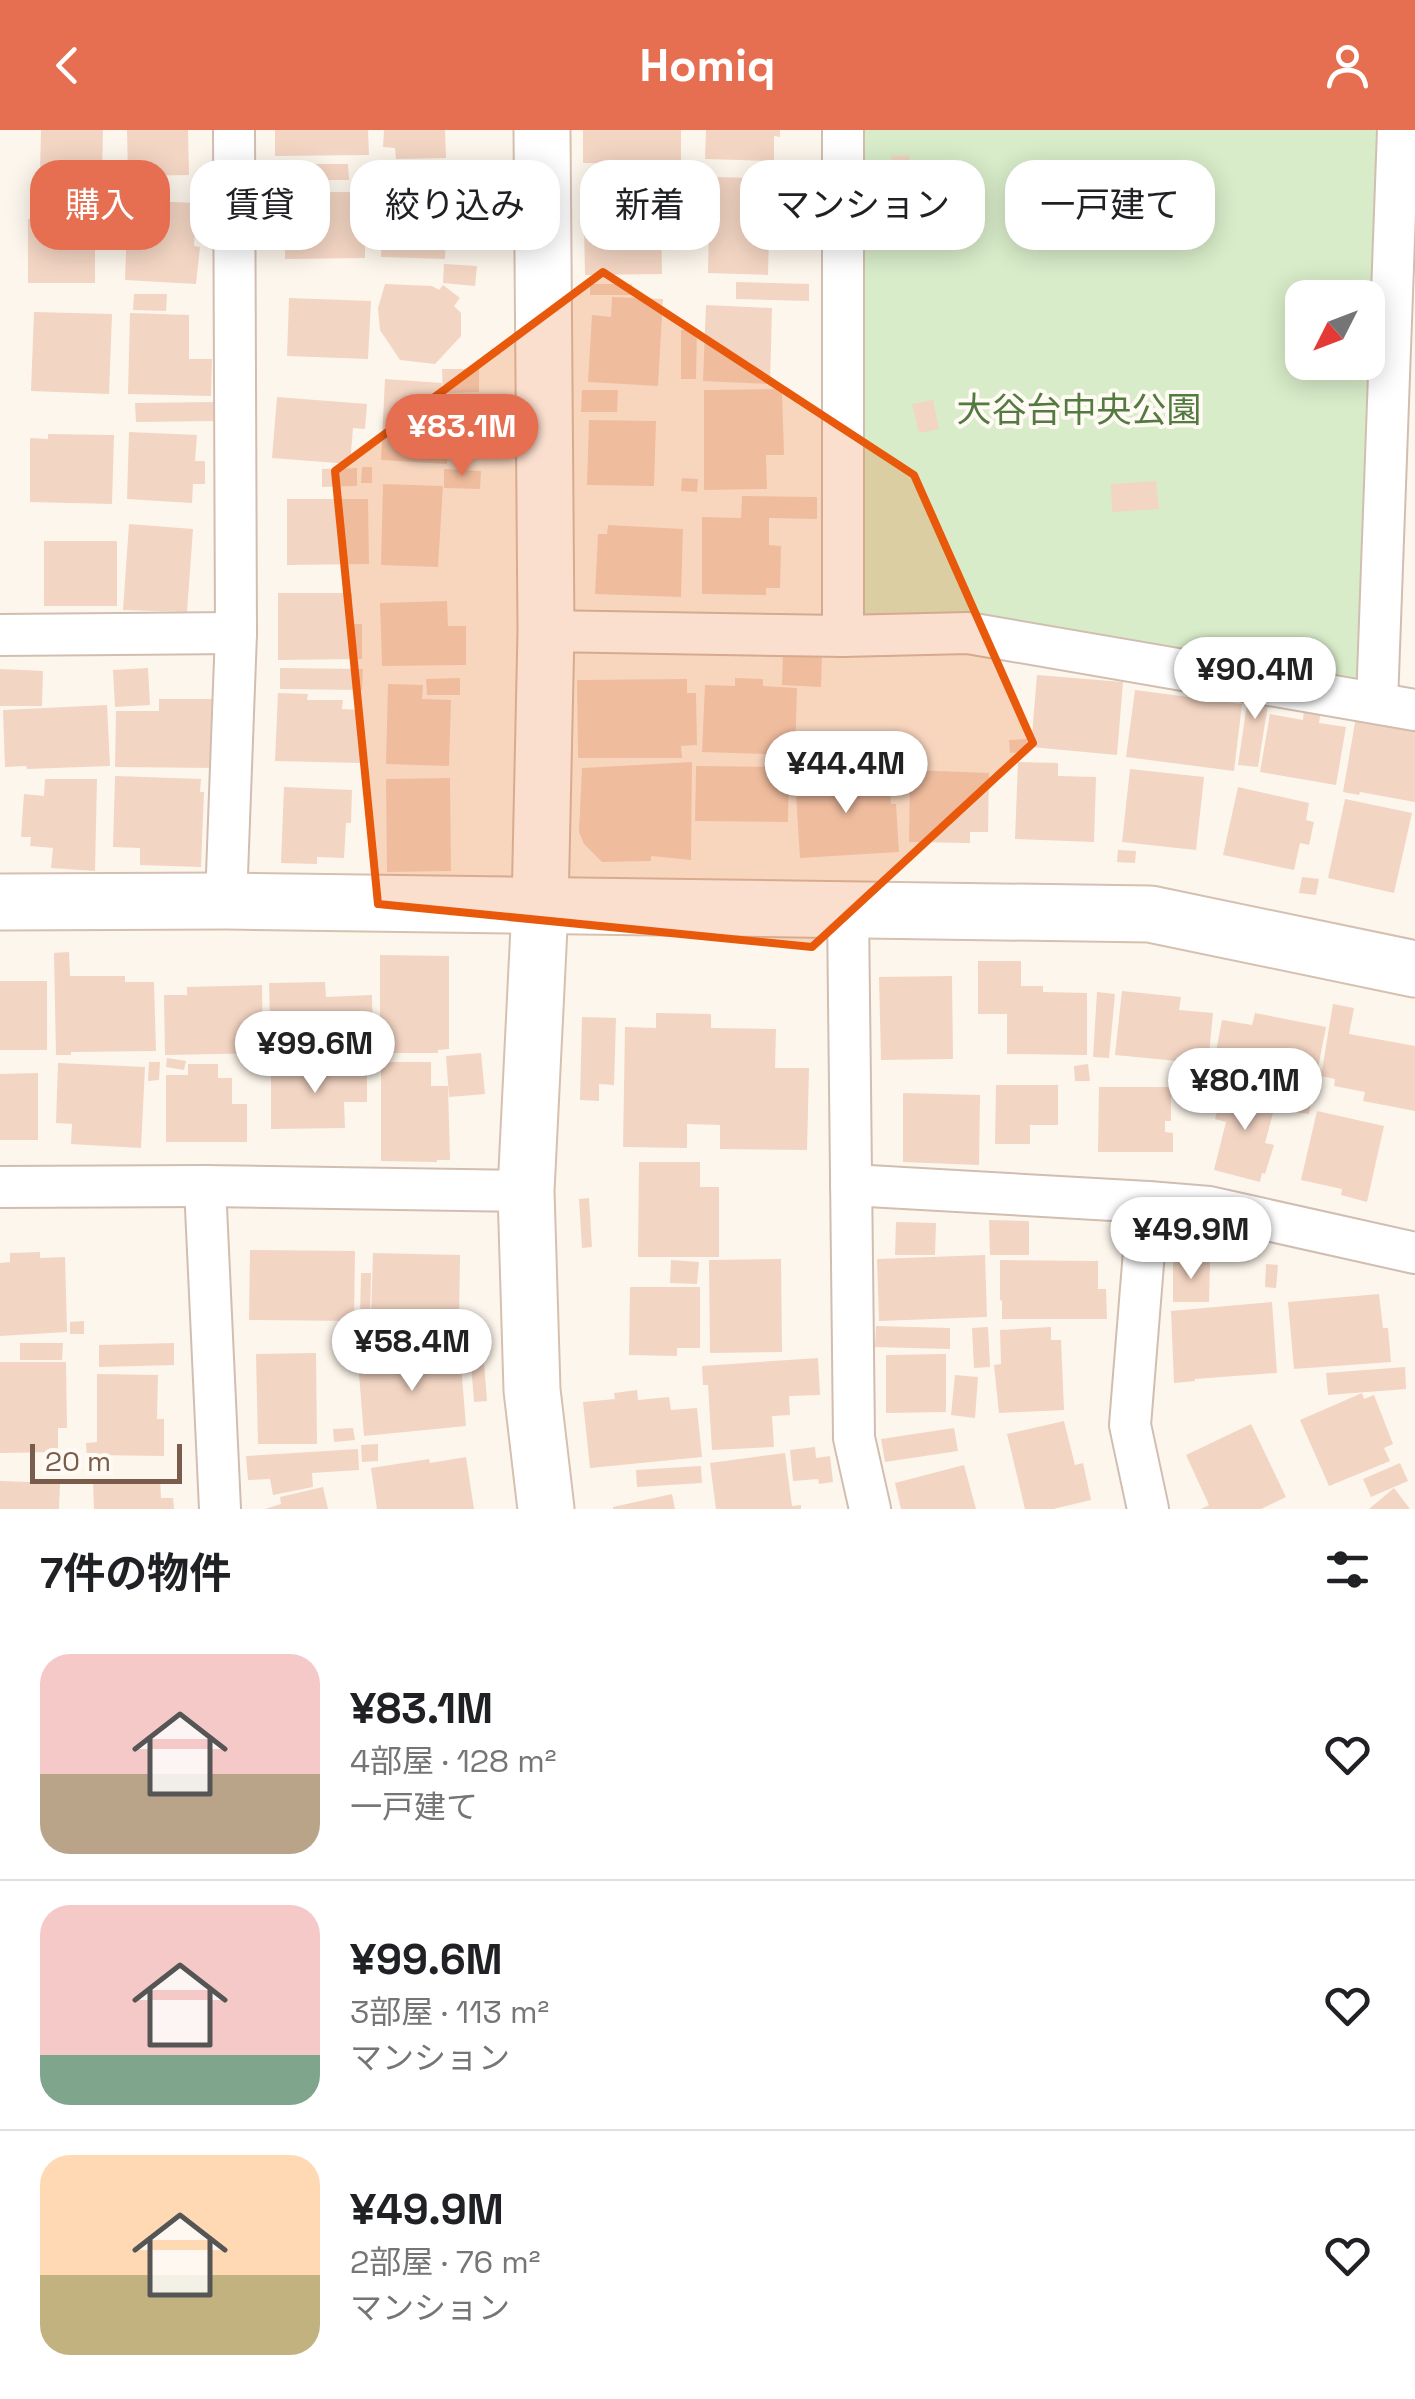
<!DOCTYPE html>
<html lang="ja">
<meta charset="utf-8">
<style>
:root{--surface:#fff;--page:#f2f2f2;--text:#202124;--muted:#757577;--line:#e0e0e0;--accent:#e76f51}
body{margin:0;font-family:"Space Grotesk","Noto Sans JP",sans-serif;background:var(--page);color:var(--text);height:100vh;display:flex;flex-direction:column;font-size:38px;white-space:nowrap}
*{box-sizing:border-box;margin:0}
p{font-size:32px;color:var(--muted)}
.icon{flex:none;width:55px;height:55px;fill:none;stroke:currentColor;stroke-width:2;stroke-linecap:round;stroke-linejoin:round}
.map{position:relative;height:1379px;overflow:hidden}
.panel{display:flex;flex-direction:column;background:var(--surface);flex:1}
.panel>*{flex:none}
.hud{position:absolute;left:30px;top:30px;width:1355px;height:90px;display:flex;gap:20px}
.needle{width:65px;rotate:228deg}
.controls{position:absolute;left:1285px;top:150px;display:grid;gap:20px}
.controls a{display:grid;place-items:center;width:100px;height:100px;border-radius:20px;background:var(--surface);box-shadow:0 5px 25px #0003;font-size:50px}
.scale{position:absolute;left:30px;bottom:25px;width:152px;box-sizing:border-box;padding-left:10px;border:5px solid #7a5c4d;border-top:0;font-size:28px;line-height:35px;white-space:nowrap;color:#7a5c4d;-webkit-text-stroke:8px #fffaf3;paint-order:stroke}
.price{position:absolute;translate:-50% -85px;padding:0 22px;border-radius:35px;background:#fff;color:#222;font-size:32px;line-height:65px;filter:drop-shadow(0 2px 5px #0008)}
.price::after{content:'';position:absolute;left:50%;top:60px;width:30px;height:22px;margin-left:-15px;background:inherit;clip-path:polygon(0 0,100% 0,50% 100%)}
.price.selected{background:var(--accent);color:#fff}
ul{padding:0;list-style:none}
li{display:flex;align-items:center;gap:30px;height:250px;padding:0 40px}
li+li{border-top:2px solid var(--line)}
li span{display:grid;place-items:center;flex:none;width:280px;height:200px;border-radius:30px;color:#555}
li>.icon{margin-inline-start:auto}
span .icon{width:120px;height:120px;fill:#fffc;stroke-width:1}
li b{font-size:42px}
h2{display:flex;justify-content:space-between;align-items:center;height:120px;padding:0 40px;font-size:42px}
.pill{padding:0 35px;border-radius:30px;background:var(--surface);box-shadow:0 5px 25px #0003;font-size:35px;line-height:90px}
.pill.selected{background:var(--accent);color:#fff}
header{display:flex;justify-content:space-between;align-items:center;height:130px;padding:0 40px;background:var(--accent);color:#fff;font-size:45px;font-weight:700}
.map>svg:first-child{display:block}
</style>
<header><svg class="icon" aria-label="back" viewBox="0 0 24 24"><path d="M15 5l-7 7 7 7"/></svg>Homiq<svg class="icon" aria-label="person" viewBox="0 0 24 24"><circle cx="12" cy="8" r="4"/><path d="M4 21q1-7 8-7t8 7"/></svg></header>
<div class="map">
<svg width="1415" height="1379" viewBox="0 0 1415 1379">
<rect width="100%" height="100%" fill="#fdf6ec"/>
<!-- green -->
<path fill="#d8ecc9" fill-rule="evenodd" d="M851,0H1391L1369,564L851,498ZM1302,168H1368V232H1302Z"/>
<!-- building -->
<g fill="#f3d5c3">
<polygon points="41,0 103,0 102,45 40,43"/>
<polygon points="127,0 188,0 189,45 128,46"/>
<polygon points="275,0 368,0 369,25 275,26"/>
<polygon points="384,0 445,0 446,28 396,29 395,18 383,17"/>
<polygon points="583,0 681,0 681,34 583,33"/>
<polygon points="706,0 780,0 780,7 774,6 774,31 705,29"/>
<polygon points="909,25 910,40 893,43 891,26"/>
<polygon points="273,34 348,34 349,50 273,50"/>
<rect x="671" y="43" width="27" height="25"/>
<polygon points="384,46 436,47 435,73 447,73 445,129 381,127"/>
<polygon points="594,47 665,48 664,67 594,65"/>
<polygon points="710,47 758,48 758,67 770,67 768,145 708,143"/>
<polygon points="907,48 910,69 896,70 893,49"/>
<polygon points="285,54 313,54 314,62 365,62 365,128 285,129"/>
<polygon points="128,70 197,73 194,116 200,117 196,154 125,150"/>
<polygon points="661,83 662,144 585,145 584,93 612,92 612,84"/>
<rect x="28" y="89" width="67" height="64"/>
<polygon points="444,134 477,136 475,156 443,153"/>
<polygon points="736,152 809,154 809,171 736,169"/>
<polygon points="385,154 432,156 439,160 443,155 460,168 454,176 461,183 461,206 435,234 400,230 380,200 378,178"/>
<polygon points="590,154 632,154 633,165 590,165"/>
<polygon points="134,164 167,164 166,181 133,180"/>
<polygon points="612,167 663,169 658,256 588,252 592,185 611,187"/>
<polygon points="289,168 371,171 368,229 287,226"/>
<polygon points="706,175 772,178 770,254 703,251"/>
<polygon points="34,182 112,184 109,264 31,261"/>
<polygon points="130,183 189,185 189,229 212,229 211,266 128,264"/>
<polygon points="697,199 696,249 681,249 681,200"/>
<polygon points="442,239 479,239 479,262 443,263"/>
<polygon points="385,249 442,253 441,267 455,268 453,301 449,301 447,334 381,330"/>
<polygon points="782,259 784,325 766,325 767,359 704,360 704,260"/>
<polygon points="582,260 618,260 617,282 581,282"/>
<polygon points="277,267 367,274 365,299 353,298 350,334 272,328"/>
<polygon points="933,270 939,299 919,303 912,274"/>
<polygon points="215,272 215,291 136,292 135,273"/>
<polygon points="589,290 656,291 654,356 587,355"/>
<polygon points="129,302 197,305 195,331 205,331 205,354 193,354 192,373 127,369"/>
<polygon points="48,304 114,305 112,374 30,372 30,308 48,309"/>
<polygon points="362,337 372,337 372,353 361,353"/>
<polygon points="357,338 357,356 322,357 322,339"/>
<polygon points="444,339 481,341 480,359 444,358"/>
<polygon points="682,348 698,349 697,362 681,361"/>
<polygon points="1156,351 1159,379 1112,382 1111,354"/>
<polygon points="383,354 443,356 438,437 381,435"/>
<polygon points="742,366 817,367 817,389 769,388 769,415 781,416 780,458 766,458 766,465 702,464 702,387 741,388"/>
<polygon points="287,369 368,369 369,434 287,435"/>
<polygon points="129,394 193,399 187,482 123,480"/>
<polygon points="608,395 683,399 681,467 595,464 598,404 607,404"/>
<rect x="44" y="411" width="73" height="65"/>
<polygon points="278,463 352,463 352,494 362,494 362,529 278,530"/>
<polygon points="447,471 448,496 466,496 466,535 382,536 380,473"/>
<polygon points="783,522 822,523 821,557 782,555"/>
<polygon points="148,538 150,575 115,577 113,540"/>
<polygon points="280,538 363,539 362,560 280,559"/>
<polygon points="0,539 43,541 42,576 0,576"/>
<polygon points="1037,545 1123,552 1117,625 1031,617"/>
<polygon points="1251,547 1272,550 1258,637 1238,635"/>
<polygon points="460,548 460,565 427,565 426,549"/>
<polygon points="735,548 763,549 763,556 797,558 795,625 702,622 705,555 735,556"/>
<polygon points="687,549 687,563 696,563 697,615 681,616 682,628 578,628 577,550"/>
<polygon points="388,554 423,555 422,569 451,570 449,636 386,634"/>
<polygon points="1135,560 1242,574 1234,641 1126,627"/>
<polygon points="278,563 308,564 307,570 343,570 342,579 360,580 360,633 275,631"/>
<polygon points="1360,564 1383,568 1378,594 1415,601 1415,672 1360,662 1359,665 1343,662"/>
<polygon points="159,569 216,569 217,638 115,637 116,581 159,581"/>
<polygon points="107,575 110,636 27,639 26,636 5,637 3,580"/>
<polygon points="1304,579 1321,581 1319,593 1346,597 1336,655 1260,642 1270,584 1303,590"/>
<polygon points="800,605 818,605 819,624 801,624"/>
<polygon points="1027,609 1029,622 1010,623 1009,610"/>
<polygon points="692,632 691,730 651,726 651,731 602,732 584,714 579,702 582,638"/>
<polygon points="1018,632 1058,633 1058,646 1096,647 1094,712 1015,709"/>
<polygon points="696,636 789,637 788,692 695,691"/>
<polygon points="1130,639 1204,647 1196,720 1122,712"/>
<polygon points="910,640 989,643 988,702 970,702 970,713 909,712"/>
<polygon points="889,643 891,674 896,674 899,722 800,728 795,648"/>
<polygon points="115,646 201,649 200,662 204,662 201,737 140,735 140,718 113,717"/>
<polygon points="450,648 451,741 387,742 386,649"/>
<polygon points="45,649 97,649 95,741 51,738 53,718 30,716 31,707 21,707 24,664 44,666"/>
<polygon points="284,657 352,660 351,693 346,693 344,728 317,727 317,734 281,733"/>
<polygon points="1238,657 1309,673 1306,690 1314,692 1309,715 1300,713 1294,740 1223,725"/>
<polygon points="1345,669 1412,683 1394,763 1328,748"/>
<polygon points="1118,720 1136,721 1135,733 1117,732"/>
<polygon points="1302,747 1319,749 1316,765 1299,763"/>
<polygon points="69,822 70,846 125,846 125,852 154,852 156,921 71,922 71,925 56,925 54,823"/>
<polygon points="380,825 449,826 449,919 438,920 438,923 380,923"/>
<polygon points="978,831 1021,831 1021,856 1043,856 1043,862 1087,863 1087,925 1007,924 1007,884 978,884"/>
<polygon points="952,846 953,929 881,930 879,847"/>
<rect x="0" y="851" width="47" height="69"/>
<polygon points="325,852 326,867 372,865 373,922 271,925 269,853"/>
<polygon points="262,855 263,923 165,925 164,865 187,865 187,857"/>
<polygon points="1122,861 1181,867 1179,880 1213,883 1208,934 1115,925"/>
<polygon points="1097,862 1115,864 1109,928 1093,927"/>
<polygon points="1333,874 1354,878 1349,904 1415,916 1415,981 1363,971 1365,962 1334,956 1335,949 1321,946"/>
<polygon points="656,883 711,884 711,898 776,899 775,938 809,938 807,1020 720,1019 720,995 687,994 687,1018 623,1017 625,897 656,898"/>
<polygon points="1255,883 1326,897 1314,958 1213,937 1222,890 1252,895"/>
<polygon points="582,887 616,888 614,955 599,954 599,971 580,970"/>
<polygon points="481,923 485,964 449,967 446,926"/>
<polygon points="167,928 186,931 184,940 166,937"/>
<polygon points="149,932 160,932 159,950 148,951"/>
<polygon points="381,932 431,932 431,956 448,956 450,1030 437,1030 437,1032 381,1031"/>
<polygon points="58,933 145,937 141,1018 71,1014 72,994 56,993"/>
<polygon points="188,934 218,934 218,948 232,948 232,974 247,974 247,1012 166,1012 166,945 188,945"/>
<polygon points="1088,934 1090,951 1075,951 1074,936"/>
<polygon points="367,936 367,972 344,972 345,998 271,999 271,937"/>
<polygon points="38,943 38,1010 0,1010 0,944"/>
<polygon points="1224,954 1277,968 1265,1013 1274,1015 1265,1044 1262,1043 1260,1052 1214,1040 1226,992 1215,989"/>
<polygon points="996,955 1058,955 1058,995 1030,995 1030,1014 995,1014"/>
<polygon points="1099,957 1171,957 1171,991 1165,991 1165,1002 1173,1003 1173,1022 1098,1022"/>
<polygon points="903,963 980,965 979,1035 903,1032"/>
<polygon points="1291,967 1311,970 1309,984 1289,981"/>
<polygon points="1317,981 1384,996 1367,1072 1341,1065 1342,1059 1301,1050"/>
<polygon points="639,1032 700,1032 700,1057 719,1057 719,1127 638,1127"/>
<polygon points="589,1068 592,1117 582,1118 579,1069"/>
<polygon points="989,1090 1029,1091 1029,1125 990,1125"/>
<polygon points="896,1092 936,1093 935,1125 895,1125"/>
<polygon points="250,1120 355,1121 354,1191 249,1190"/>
<polygon points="40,1122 40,1128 65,1127 67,1202 0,1206 0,1133 10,1132 10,1123"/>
<polygon points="373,1123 460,1125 459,1190 371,1188"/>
<polygon points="985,1125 987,1187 879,1191 877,1129"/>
<polygon points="781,1129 782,1222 710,1223 709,1130"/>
<polygon points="671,1130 699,1132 697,1154 670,1153"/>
<polygon points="1000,1130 1098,1131 1098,1159 1106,1159 1107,1189 1002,1189 1002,1171 1000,1170"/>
<polygon points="1173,1132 1210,1132 1209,1172 1173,1172"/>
<polygon points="1266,1134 1278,1135 1276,1158 1265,1157"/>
<polygon points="361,1143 371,1143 370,1188 360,1188"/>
<polygon points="630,1157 700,1157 700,1218 677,1218 677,1226 629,1225"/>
<polygon points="1379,1164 1383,1198 1388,1198 1391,1232 1294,1239 1288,1172"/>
<polygon points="1272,1172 1277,1243 1195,1249 1195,1251 1174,1253 1171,1181"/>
<polygon points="84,1191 84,1204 70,1204 70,1192"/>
<polygon points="876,1196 950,1198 950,1219 875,1217"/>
<polygon points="988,1197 990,1237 974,1238 972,1198"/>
<polygon points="1051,1197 1051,1210 1061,1210 1064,1280 999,1283 994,1235 1001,1234 1000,1200"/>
<polygon points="474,1202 475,1218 400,1224 399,1207"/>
<polygon points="20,1213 63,1213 62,1230 20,1230"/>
<polygon points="174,1213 174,1235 99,1237 99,1215"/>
<polygon points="316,1223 317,1314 258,1314 256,1224"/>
<polygon points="460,1223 466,1296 364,1306 358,1232"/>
<polygon points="946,1224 946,1282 886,1283 886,1225"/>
<polygon points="818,1228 820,1265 789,1266 790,1285 772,1286 774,1317 712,1320 708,1255 703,1255 702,1236"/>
<polygon points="0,1232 66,1232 67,1298 58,1298 58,1322 0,1323"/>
<polygon points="471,1233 484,1233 487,1271 474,1272"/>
<polygon points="1405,1237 1406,1259 1328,1265 1326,1243"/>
<polygon points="97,1244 158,1245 157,1289 164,1289 164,1326 96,1325 96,1331 87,1332 86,1313 97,1312"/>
<polygon points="955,1245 978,1247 975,1288 951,1285"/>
<polygon points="637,1260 638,1270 669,1267 671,1280 697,1278 702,1327 590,1338 583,1272 615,1269 614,1263"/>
<polygon points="1362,1263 1364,1269 1374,1265 1393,1314 1384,1318 1390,1331 1329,1356 1300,1290"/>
<polygon points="1064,1291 1075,1335 1083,1333 1091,1370 1053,1379 1025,1379 1007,1304"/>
<polygon points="1251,1294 1286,1367 1261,1379 1201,1379 1209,1375 1186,1325"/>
<polygon points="353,1298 355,1310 334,1312 333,1299"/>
<polygon points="954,1298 958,1321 885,1332 881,1309"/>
<polygon points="378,1314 378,1331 362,1332 361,1315"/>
<polygon points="815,1317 816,1328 830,1326 833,1352 819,1354 818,1349 793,1351 790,1320"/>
<polygon points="358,1319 359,1340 312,1343 313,1357 273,1365 270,1349 248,1350 246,1326"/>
<polygon points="785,1323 792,1376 801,1375 801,1379 716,1379 710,1333"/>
<polygon points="466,1327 474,1379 377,1379 371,1338 429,1329 430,1333"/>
<polygon points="1400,1333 1408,1351 1371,1367 1363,1349"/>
<polygon points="964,1335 976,1379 901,1379 895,1353"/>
<polygon points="701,1336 702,1353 637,1357 636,1340"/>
<polygon points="160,1349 161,1368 173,1368 174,1379 94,1379 93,1352"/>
<polygon points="0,1351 60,1353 59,1379 0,1379"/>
<polygon points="323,1357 328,1379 265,1379 281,1374 280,1367"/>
<polygon points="1394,1358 1410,1379 1369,1379"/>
<polygon points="672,1364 675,1379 613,1379 613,1377"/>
</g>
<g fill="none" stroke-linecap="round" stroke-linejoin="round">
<defs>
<g id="street">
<polyline points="843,0 843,506"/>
<polyline points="546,501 843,506 968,503 1415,580"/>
<polyline points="0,505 236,503"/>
<polyline points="1377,573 1398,0"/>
<polyline points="226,771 236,503 234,0"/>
<polyline points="848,781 854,1308 870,1379"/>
<polyline points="851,1055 1148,1072 1209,1077 1415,1123"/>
<polyline points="205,1056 220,1379"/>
<polyline points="0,1057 205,1056 526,1061"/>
<polyline points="1148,1379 1130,1295 1148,1072"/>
</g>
<g id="secondary">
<polyline points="542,0 546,501 540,777 526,1061 532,1260 546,1379"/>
<polyline points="0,772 226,771 1150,784 1415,839"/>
</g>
</defs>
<!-- street casing -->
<use href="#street" stroke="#d1beb0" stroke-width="44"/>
<!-- secondary casing -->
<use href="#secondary" stroke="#d6c0b0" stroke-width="59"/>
<!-- street -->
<use href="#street" stroke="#fff" stroke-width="40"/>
<!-- secondary -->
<use href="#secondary" stroke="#fff" stroke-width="55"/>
</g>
<!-- marked area -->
<path fill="#e8590c" fill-opacity="0.2" stroke="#e8590c" stroke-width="8" stroke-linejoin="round" d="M603,142L914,345L1033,613L812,817L378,774L335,341Z"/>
<g text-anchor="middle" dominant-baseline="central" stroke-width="8" stroke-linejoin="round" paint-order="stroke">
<!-- park labels -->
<g font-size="35" fill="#537a41" stroke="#fffaf3">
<text x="1079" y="280">大谷台中央公園</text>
</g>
</g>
</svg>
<div class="controls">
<a><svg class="needle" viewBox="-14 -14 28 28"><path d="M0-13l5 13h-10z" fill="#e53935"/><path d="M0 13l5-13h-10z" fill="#757577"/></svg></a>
</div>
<div class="scale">20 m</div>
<b class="price selected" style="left:462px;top:349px">¥83.1M</b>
<b class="price" style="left:1255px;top:592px">¥90.4M</b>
<b class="price" style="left:846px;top:686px">¥44.4M</b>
<b class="price" style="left:315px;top:966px">¥99.6M</b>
<b class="price" style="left:1245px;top:1003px">¥80.1M</b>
<b class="price" style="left:1191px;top:1152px">¥49.9M</b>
<b class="price" style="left:412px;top:1264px">¥58.4M</b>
<div class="hud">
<a class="pill selected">購入</a>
<a class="pill">賃貸</a>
<a class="pill">絞り込み</a>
<a class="pill">新着</a>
<a class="pill">マンション</a>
<a class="pill">一戸建て</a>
</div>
</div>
<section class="panel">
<h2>7件の物件<svg class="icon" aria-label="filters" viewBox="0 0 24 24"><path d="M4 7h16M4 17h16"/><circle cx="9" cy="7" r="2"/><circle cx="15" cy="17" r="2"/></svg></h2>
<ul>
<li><span style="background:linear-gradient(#f6c9c9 60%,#b9a48a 0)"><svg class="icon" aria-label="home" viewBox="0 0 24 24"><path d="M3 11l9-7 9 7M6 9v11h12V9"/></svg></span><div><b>¥83.1M</b><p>4部屋 · 128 m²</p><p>一戸建て</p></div><svg class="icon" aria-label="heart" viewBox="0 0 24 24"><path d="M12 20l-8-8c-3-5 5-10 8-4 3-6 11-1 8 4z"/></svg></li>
<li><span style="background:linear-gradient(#f6c9c9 75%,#7fa58c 0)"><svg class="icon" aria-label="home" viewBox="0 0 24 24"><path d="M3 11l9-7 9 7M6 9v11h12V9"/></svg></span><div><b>¥99.6M</b><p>3部屋 · 113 m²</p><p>マンション</p></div><svg class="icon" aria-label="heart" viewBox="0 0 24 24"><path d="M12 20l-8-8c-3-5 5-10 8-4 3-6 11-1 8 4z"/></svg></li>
<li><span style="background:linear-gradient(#ffd9b3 60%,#c2b280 0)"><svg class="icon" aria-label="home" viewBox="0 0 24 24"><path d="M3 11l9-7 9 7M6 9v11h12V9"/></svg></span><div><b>¥49.9M</b><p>2部屋 · 76 m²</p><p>マンション</p></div><svg class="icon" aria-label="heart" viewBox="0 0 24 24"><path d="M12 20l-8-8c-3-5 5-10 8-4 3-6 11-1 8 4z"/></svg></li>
</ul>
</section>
